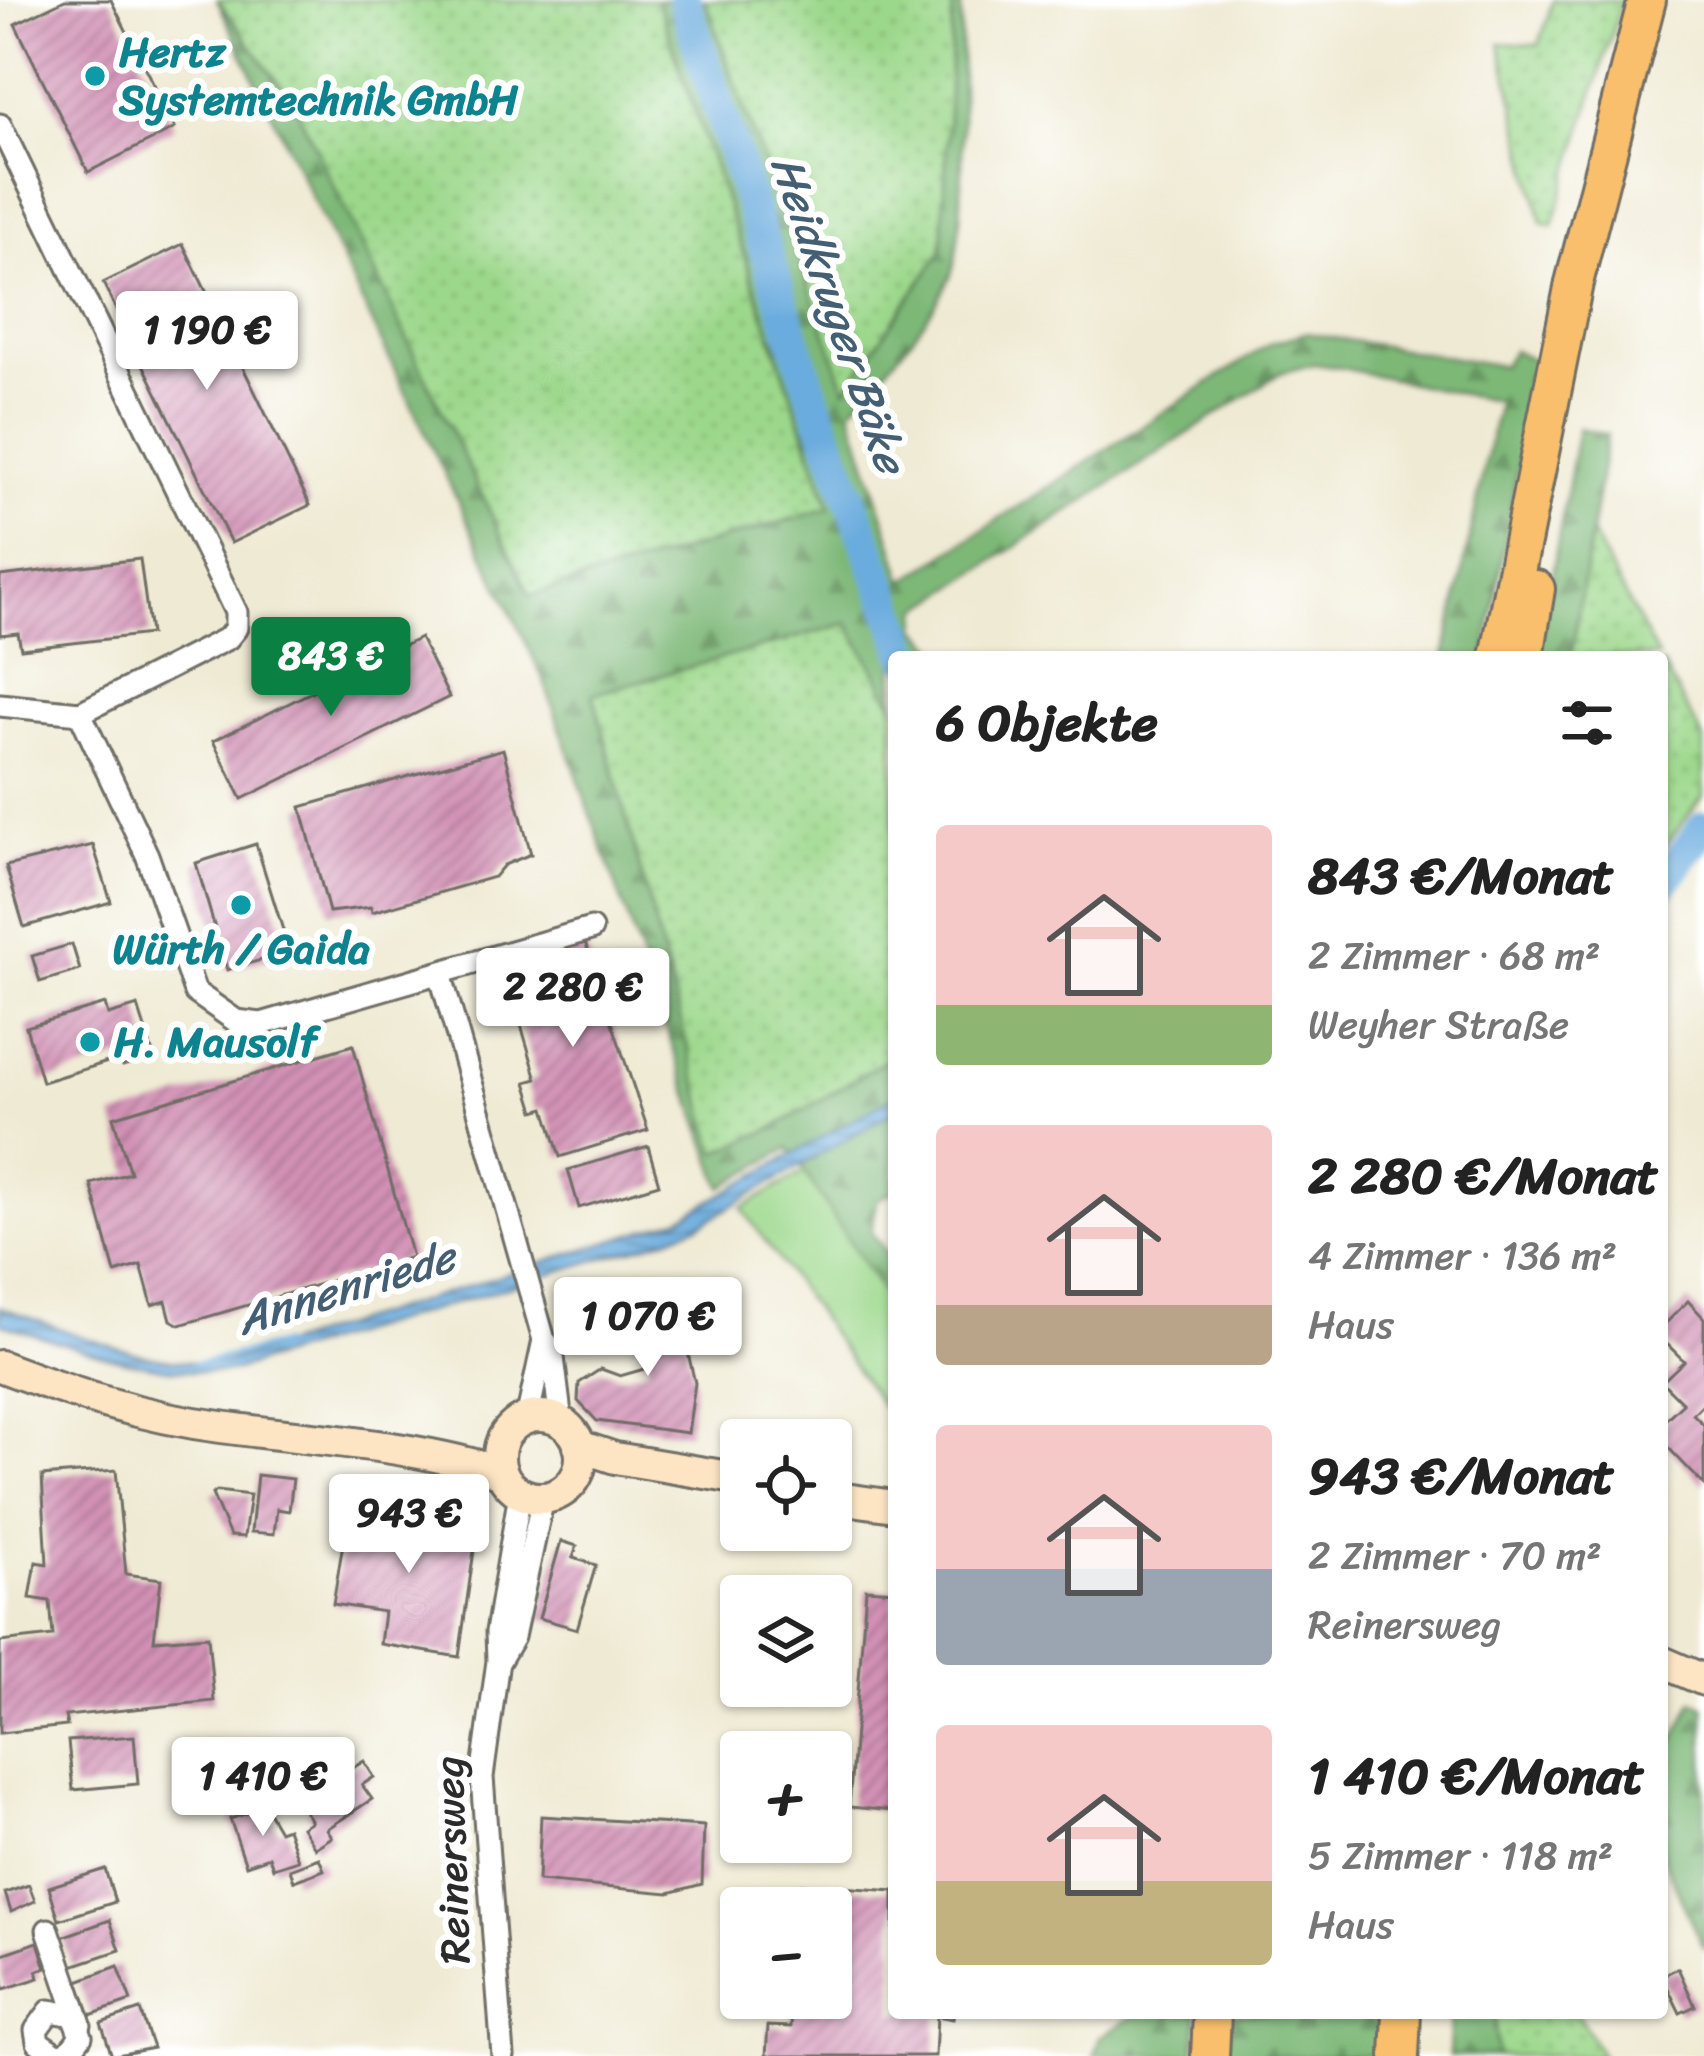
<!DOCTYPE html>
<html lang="de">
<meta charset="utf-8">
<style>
:root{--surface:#fff;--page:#f6f6f6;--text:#222;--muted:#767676;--accent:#0b8043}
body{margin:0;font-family:Sriracha,sans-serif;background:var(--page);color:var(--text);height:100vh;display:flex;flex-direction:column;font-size:45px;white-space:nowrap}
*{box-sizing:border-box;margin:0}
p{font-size:39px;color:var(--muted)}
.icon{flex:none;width:66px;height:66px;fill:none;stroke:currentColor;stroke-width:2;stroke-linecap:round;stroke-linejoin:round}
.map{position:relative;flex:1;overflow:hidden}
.sheet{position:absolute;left:888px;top:651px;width:780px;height:1368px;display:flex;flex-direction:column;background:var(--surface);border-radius:12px;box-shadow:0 3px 9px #0004}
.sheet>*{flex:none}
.controls{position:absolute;left:720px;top:1419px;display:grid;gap:24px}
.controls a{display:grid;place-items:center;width:132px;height:132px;border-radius:12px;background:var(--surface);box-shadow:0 3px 9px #0004;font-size:60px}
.price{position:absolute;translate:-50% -102px;padding:0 27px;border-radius:12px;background:#fff;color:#222;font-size:39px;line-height:78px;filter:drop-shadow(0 3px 6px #0008)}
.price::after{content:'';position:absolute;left:50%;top:72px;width:36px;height:27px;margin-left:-18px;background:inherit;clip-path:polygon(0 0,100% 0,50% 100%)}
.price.current{background:var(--accent);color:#fff}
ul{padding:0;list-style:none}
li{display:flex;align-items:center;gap:36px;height:300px;padding:0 48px}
li span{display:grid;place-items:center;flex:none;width:336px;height:240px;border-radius:12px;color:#555}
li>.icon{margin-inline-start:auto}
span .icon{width:144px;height:144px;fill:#fffc;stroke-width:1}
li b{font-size:51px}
h2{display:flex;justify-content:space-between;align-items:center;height:144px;padding:0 48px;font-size:51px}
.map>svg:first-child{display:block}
</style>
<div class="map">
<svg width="1704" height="2056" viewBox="0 0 1704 2056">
<defs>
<pattern id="grass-dots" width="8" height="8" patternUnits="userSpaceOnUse" patternTransform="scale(3)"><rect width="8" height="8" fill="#9cd88b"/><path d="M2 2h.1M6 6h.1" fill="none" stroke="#87ba78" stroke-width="1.8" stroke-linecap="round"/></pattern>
<pattern id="forest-firs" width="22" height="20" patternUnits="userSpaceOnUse" patternTransform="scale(3)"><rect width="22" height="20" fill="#7db877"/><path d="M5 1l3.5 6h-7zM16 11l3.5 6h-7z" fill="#679662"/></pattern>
<pattern id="water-rules" width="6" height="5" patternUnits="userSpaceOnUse" patternTransform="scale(3)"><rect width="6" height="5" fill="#6aacde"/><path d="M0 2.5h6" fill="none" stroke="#578cb4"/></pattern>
<pattern id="building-hatch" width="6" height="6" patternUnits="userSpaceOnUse" patternTransform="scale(3)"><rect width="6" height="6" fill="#d291b5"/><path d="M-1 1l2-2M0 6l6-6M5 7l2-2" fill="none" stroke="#ab7793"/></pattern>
</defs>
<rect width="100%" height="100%" fill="#fff"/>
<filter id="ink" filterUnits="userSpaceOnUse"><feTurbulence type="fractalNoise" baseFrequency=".00833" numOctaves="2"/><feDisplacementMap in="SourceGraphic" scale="24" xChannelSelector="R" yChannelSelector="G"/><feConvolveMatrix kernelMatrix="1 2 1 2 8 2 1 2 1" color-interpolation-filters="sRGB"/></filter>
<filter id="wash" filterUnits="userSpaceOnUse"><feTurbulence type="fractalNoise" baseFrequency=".004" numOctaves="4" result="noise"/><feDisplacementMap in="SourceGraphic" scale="48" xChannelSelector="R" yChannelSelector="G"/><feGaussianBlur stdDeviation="2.7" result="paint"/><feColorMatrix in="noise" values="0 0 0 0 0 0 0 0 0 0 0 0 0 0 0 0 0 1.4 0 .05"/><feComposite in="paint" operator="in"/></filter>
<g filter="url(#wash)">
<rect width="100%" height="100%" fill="#efead3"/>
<!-- grass -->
<g fill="url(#grass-dots)" stroke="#64825b" stroke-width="3">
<polygon points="217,0 657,0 830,508 530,596 294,103"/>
<polygon points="705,0 953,0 942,251 845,390"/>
<polygon points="1553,0 1622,0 1553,226 1542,223 1500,43 1539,45"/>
<polygon points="1590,531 1658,657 1571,657"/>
<polygon points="849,623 894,705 894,1055 776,1127 716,1154 593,694"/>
<polygon points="1662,664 1704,740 1704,795 1662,850"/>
<polygon points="1494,2013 1577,2013 1602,2056 1497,2056"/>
</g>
<!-- forest -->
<g fill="url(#forest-firs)" stroke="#547251" stroke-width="3">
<path d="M217,0L294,103L530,596L830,508L657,0H679L699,54L887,615L894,613L686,0H705L846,389L942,251L953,0H961C960,56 969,235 950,277C927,327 886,368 851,410L904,581L1271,343L1305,333L1502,366L1513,350L1536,361L1485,657H1445L1498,402L1342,368L1314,364L1280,373L920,609L918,628L946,657H894V705L848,623L593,694L716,1153L776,1127L894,1055V1192L878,1199L871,1232L894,1263V1311L789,1148L722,1187L542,676Z"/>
<polygon points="1578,428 1607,435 1571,657 1537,657"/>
<polygon points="1693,1701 1704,1706 1704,1950 1662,1856 1662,1764"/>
<polygon points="1139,2013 1197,2013 1195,2056 1094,2056 1100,2037"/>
<polygon points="1230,2013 1380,2013 1377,2056 1228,2056"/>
<polygon points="1451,2013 1494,2013 1497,2056 1449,2056"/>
</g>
<!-- green -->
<polygon fill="#9cd88b" stroke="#64825b" stroke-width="3" points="804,1172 894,1311 894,1423 742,1208"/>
<!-- water -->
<path fill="url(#water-rules)" stroke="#4a6c84" stroke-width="3" d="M894,1096V1111L700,1225L662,1240L229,1372C147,1375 77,1348 0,1323V1307C76,1333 145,1367 226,1363L679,1219Z"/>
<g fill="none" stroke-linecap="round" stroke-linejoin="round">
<!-- stream -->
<polyline stroke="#6aacde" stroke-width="6" points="194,1365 280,1345"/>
<!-- river -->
<g stroke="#6aacde" stroke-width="33">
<polyline points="684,0 813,396 909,657"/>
<polyline points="1662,884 1704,827"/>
</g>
</g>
<g id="blocks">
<!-- building -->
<g fill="url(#building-hatch)">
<polygon points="65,0 111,0 175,128 88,172 15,24"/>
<polygon points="183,244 310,505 231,543 103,283"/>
<polygon points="140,559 150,634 21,649 18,633 0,635 0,576"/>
<polygon points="420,638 449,697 242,799 213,741"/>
<polygon points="503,749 531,854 504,865 494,877 372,912 371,907 329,912 301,807"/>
<polygon points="256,844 288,946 282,954 227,970 196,863"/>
<polygon points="93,845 111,902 24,927 6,866"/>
<polygon points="584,939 648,1130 560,1157 545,1108 535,1111 526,1082 537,1079 503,964"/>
<polygon points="72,944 80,970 40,982 32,956"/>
<polygon points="105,1004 108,1015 138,1006 154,1057 123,1066 121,1058 42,1082 26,1027"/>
<polygon points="353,1045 412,1257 180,1325 171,1320 166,1301 152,1305 141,1265 115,1273 91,1184 130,1173 113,1117"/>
<polygon points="648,1146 659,1184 579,1208 568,1170"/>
<polygon points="1688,1301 1704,1318 1704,1403 1693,1414 1704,1425 1704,1485 1662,1441 1662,1423 1683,1403 1662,1382 1684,1361 1662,1339 1662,1327"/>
<polygon points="676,1302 695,1383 688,1433 597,1421 578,1401 579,1383 601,1369 620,1376 648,1368 632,1316"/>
<polygon points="116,1470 126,1574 161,1579 154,1640 208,1636 214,1701 65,1716 67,1726 0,1733 0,1642 53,1636 50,1601 30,1598 36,1562 47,1564 42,1476"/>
<polygon points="257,1475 293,1479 289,1511 277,1509 274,1534 251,1532"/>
<polygon points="217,1491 250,1495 244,1537 230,1536 212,1494"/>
<polygon points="349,1507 478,1522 459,1657 380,1644 384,1612 333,1604"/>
<polygon points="561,1541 577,1546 573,1558 596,1565 577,1629 539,1618"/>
<polygon points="866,1589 894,1591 894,1811 849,1807"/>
<polygon points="134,1736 138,1784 73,1790 68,1741"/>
<polygon points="346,1761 351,1769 364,1761 374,1777 362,1785 372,1799 327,1829 332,1837 315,1848 302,1827 311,1821 305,1812 333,1789 324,1775"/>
<polygon points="265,1807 279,1831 287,1828 298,1860 273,1868 269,1857 246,1865 230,1819"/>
<polygon points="541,1816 704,1826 702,1884 669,1893 538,1881"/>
<polygon points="319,1858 324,1870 294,1881 290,1869"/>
<polygon points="105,1869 115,1902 59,1920 49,1887"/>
<polygon points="801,1884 894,1891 894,2013 954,2013 953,2019 937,2016 935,2056 766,2056 768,2026 791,2027 793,1998 831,1998 831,1908 799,1908"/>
<polygon points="29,1885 35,1901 11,1912 5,1893"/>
<polygon points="110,1920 120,1950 72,1966 62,1937"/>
<polygon points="38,1942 46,1968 37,1971 39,1978 4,1989 0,1955"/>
<polygon points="118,1966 131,2001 90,2015 78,1981"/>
<polygon points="1678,1968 1695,2006 1680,2013 1662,1976"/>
<polygon points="140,2010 153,2048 112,2056 101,2023"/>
</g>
</g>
</g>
<g filter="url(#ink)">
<use href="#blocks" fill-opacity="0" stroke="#706e66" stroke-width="3"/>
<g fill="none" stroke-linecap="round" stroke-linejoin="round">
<defs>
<g id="minor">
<polyline points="0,125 236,612 236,628 228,638 80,713 0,705"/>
<polyline points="80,713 147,855 195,992 236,1021 261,1024 591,929"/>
<polyline points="440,973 544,1340 552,1349 561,1422"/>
<polyline points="527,1419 544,1340"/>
<polyline points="499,1661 513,1637 543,1498"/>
<polyline points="48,1930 80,2024"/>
<polyline points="54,2056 68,2053 81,2036 73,2015 50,2011 36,2030 38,2042 57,2055"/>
<polyline points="503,2056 482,1777 498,1661 497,1632 520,1493"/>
</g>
<g id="secondary">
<path d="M0,1366C73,1394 143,1417 221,1427C314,1440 412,1444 502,1473"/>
<circle cx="540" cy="1457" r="41"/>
<polyline points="579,1446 615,1458 741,1479"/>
<polyline points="831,1497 894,1506"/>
<polyline points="1662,1662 1704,1680"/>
</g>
<g id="trunk">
<polyline points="1499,657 1574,283 1647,0"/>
<polyline points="1525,657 1536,589"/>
<polyline points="1210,2056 1212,2013"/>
<polyline points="1400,2056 1402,2013"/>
</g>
</defs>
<!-- minor casing -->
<use href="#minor" stroke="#706e66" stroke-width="27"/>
<!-- secondary casing -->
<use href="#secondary" stroke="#706e66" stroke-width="36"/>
<!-- trunk casing -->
<use href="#trunk" stroke="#706e66" stroke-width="42"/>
<!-- minor -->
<use href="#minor" stroke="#fff" stroke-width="21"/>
<!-- secondary -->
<use href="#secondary" stroke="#fde5c4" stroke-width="30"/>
<!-- trunk -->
<use href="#trunk" stroke="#f9bf6c" stroke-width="36"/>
</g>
</g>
<!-- markers -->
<g fill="#0f9aa8" stroke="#fff" stroke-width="4.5">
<circle cx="95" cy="76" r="12"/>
<circle cx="241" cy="905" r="12"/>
<circle cx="90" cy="1042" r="12"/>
</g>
<g text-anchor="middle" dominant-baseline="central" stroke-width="12" stroke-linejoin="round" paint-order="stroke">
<!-- culture labels -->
<g font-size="42" font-weight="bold" fill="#0d838f" stroke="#fff" text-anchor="start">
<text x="119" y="52">Hertz<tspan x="119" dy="48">Systemtechnik GmbH</tspan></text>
<text x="241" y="949" text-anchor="middle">Würth / Gaida</text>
<text x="114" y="1042">H. Mausolf</text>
</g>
<!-- street labels -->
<g font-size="42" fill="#2b2b2b" stroke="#fff">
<text transform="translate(452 1860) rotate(-92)">Reinersweg</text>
</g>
<!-- water labels -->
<g font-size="45" font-style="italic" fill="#445f73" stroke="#fff">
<text transform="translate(839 314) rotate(71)">Heidkruger Bäke</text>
<text transform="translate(346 1288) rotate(-17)">Annenriede</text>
</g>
</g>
</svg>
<div class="controls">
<a><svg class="icon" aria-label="locate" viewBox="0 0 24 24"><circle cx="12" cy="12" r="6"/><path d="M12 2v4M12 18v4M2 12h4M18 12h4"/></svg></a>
<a><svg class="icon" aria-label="layers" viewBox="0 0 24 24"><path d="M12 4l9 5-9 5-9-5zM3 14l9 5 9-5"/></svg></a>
<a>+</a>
<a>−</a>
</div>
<b class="price" style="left:207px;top:393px">1 190 €</b>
<b class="price current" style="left:331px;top:719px">843 €</b>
<b class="price" style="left:573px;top:1050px">2 280 €</b>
<b class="price" style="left:648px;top:1379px">1 070 €</b>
<b class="price" style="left:409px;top:1576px">943 €</b>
<b class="price" style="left:263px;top:1839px">1 410 €</b>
<section class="sheet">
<h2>6 Objekte<svg class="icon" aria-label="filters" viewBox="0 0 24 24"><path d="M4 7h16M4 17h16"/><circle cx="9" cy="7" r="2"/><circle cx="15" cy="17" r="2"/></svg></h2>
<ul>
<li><span style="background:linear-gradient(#f6c9c9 75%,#8fb573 0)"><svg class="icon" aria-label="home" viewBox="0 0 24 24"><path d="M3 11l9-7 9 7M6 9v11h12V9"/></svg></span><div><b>843 €/Monat</b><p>2 Zimmer · 68 m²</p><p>Weyher Straße</p></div></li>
<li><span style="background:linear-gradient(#f6c9c9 75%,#b9a48a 0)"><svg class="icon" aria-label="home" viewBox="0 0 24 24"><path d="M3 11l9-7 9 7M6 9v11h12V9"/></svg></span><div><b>2 280 €/Monat</b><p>4 Zimmer · 136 m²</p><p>Haus</p></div></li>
<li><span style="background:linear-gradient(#f6c9c9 60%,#9aa5b1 0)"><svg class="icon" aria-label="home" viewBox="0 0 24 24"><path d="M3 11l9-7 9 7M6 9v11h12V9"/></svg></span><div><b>943 €/Monat</b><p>2 Zimmer · 70 m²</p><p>Reinersweg</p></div></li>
<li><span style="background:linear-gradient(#f6c9c9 65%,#c2b280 0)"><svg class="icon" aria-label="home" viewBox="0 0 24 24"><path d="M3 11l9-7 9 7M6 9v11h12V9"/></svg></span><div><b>1 410 €/Monat</b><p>5 Zimmer · 118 m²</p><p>Haus</p></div></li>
</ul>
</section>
</div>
